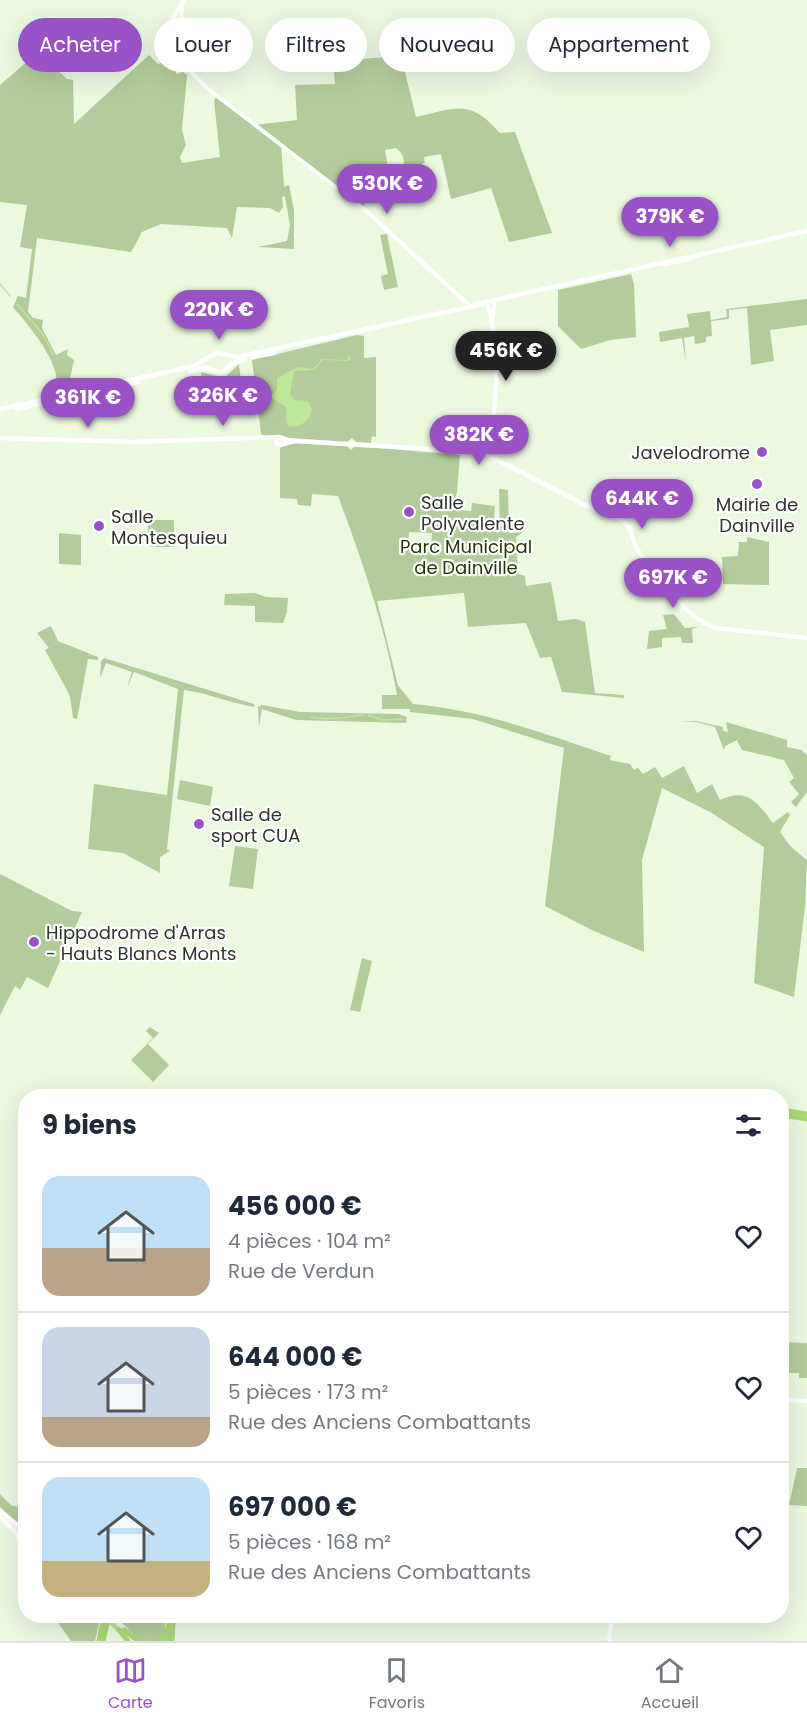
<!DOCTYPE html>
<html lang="fr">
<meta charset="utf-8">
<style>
:root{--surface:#fff;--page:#f2f2f3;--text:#1f2937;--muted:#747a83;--line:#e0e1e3;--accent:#9952c6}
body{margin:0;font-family:Poppins,sans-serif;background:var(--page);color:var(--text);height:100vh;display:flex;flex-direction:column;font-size:22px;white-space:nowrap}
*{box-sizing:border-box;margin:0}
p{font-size:20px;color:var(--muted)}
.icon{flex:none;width:33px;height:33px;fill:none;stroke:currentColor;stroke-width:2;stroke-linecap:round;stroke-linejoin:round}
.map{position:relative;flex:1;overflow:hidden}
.details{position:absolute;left:18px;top:1089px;width:771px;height:534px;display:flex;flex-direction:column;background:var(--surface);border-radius:24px;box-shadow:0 6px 24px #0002}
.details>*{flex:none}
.banner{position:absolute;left:18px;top:18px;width:771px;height:54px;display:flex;gap:12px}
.price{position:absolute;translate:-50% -51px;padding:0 14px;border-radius:21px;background:var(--accent);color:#fff;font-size:20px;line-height:39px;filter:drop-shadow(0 2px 3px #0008)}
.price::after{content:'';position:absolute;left:50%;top:36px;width:18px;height:14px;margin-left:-9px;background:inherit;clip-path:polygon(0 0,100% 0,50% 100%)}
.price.current{background:#222;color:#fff}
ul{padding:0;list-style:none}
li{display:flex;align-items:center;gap:18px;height:150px;padding:0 24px}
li+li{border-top:2px solid var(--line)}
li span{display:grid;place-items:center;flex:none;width:168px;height:120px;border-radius:18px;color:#555}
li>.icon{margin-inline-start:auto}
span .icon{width:72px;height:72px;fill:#fffc;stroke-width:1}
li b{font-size:26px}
h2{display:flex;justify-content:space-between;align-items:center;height:72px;padding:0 24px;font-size:26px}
.tag{padding:0 21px;border-radius:27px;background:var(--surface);box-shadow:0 6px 24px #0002;font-size:21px;line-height:54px}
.tag.current{background:var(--accent);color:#fff}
.menu{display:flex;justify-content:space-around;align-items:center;height:84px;border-top:2px solid var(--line);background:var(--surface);font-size:16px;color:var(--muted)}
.menu a{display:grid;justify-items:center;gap:3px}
.menu .current{color:var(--accent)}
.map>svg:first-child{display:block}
</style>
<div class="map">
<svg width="807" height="1641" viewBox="0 0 807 1641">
<rect width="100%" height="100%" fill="#ecf9e1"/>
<!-- green -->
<g fill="#b2cc9b" fill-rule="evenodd">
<path d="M38,52L67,79L73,80L74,124L149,55L158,64L171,59L176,62V74L183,72L187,75L182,130L186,145L180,157L182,163L220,157L214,101L216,96L255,125L297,120L295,85L335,84L333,61L401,56L416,117C456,108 469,98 500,133L515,132L552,233L509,242L491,188L451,199L441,154L424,157L425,163L403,170C405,160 404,155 396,148L385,150L393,195L365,203L363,208L281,145L284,187L289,185L294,210V249L258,247L287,241L290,226L285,196L282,197L283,207L279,213L270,208L237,207L232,238L227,228L161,224L142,232L131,252L37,238L28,312L33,318L43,320L42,328L56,355L68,349L67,355L74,360L68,387L74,393L68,392L61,385L56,394H53C69,370 27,324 13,307L18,296L26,298L32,249L20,247L27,205L0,202V85Z"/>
<polygon points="387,234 398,287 384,290 381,276 388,274 380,235"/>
<polygon points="631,274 634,284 636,337 610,340 581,349 558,326 558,290"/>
<polygon points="807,299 807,325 770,330 774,361 751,365 747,308 729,310 729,319 711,321 712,336 706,337 706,342 695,344 694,336 684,338 686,362 682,338 660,342 659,332 689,327 687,314 710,311 711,320 727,317 726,309"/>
<polygon points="357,335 364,336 364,358 376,357 376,437 372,436 371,443 356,442 352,438 347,442 264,436 261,434 252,360"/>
<polygon points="239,364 241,381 204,390 201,372 224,378"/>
<path d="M295,443L347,446L351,450L355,446L460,455L457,492L452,509L471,511L472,503L495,506L493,532H500L499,489L508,490L509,533L523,532L516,537L518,574L525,576L526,586L551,582L558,621L576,619L585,622L595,693L624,695V698L562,692L551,657L540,658L526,623L468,627L464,593L377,601L398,685L413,704C483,710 545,734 611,756L610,760L630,764L634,770L638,768L643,774L655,767L662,778L684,766L697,793L712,784L720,800C747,787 757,802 773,823L788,812L790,815L780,832L790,846L807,860L805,907L794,997L754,983L764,847L712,813L662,788L642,860L644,952L594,931L545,906L564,748L473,719L410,712V709H382V695H397C385,627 362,560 338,496L312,494L311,506L298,505L297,499L280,498V450L281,446ZM409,532L432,533L431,549L408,548Z"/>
<polygon points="152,520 174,520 174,547 152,547 148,544 148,525"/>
<polygon points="59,533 81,535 81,565 59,564"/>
<polygon points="747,537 769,542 769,585 723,584 722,557 738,556 739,542 747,542"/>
<polygon points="255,593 266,597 288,598 287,612 283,623 255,622 255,606 224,605 225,594"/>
<polygon points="674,614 685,628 699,627 692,629 693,643 682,643 681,637 662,638 662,647 647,649 649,631 667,629 663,615"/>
<polygon points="51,626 58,641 98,657 98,660 88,659 77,719 73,718 70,696 45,650 49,648 37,633"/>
<path d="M104,658L254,704V707C230,703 208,693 184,690L167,849L170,851L160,857V873L123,853L88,849L94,784L167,795L178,689L134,672L127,688L132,672L106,663L100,678L101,661Z"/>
<polygon points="262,705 300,712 399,714 407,717 406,723 296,720 262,709 259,726 258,707"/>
<polygon points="696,721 723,727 723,731 728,732 726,722 787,740 787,747 801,750 807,755 807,792 796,807 791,802 799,794 789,782 794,778 784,760 742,750 737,740 725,746 724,750 715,727 696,722 679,722"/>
<polygon points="180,780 213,787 210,806 177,799"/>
<polygon points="235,846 258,849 253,889 229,886"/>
<polygon points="0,874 72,911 82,912 48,988 27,977 20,990 15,986 0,1015"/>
<polygon points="362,958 372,961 360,1012 350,1010"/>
<polygon points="150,1027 159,1033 148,1044 169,1065 153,1082 131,1060 153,1038 146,1031"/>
<polygon points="782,1342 807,1343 807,1378 799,1378 799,1373 782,1373"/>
<polygon points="797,1468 807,1468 807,1506 789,1505"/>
<polygon points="0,1494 12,1506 25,1507 25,1530 0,1507"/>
<polygon points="66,1616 97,1616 100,1619 95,1641 71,1641 57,1621"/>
<polygon points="115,1616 166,1616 165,1628 170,1629 170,1641 140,1641"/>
</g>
<!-- water -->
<path fill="#bfe799" d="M349,354L351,358L349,361L323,360L314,370L294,371L290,394L294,400L308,401L312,410C309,421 300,429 288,426L286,421V407L271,397L277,389V378L298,367L313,369L322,359L347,360Z"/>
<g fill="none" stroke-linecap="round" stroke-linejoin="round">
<!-- stream -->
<g stroke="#bfe799" stroke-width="1.5">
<polyline points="0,284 10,296"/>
<polyline points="17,304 42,333 54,355"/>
<polyline points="762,502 762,513"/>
<polyline points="368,715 382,720 402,719"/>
<path d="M311,717C328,721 345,717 363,715"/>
</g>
<!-- tertiary -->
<g stroke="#fff" stroke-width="4">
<polyline points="168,26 184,0"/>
<circle cx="171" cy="39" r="12"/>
<polyline points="181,30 182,7"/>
<polyline points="183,44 187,63"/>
<polyline points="171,51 208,89 363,208 471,307"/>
<path d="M487,303C501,348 496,404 490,450"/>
<polyline points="493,320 494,302"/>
<polyline points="782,1400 807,1401"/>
<polyline points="609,1641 612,1616"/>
</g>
<!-- secondary -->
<g stroke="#fff" stroke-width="4.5">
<polyline points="665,264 692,258"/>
<polyline points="476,304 807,231"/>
<polyline points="253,357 274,353"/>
<polyline points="190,371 205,368 221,373 233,363 245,359"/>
<polyline points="0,409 194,366 216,353 238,357 487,303"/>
<polyline points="17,409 138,382"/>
<polyline points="0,438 134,442 280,437 290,441"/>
<polyline points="277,438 276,443 280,445 295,441 482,452 583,504 622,520 630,528 635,546"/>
<polyline points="482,452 487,448 490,451 488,455"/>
<path d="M635,546C650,569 689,622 716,628L807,638"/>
<polyline points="0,1511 26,1532"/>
<polyline points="0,1516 17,1534 24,1546"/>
</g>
<!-- primary -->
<g stroke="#bfe296" stroke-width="5">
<polyline points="26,1542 23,1549 26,1561"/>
<polyline points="105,1617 122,1633"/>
</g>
<!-- trunk -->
<g stroke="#aad873" stroke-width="5">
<polyline points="782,1110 807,1114"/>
<polyline points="782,1115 807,1119"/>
<polyline points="119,1630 128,1641"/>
<polyline points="124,1630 138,1641"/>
<polyline points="99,1641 104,1616"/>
<polyline points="103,1641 109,1616"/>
<polyline points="160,1641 167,1632 171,1616"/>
<polyline points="172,1641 173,1622"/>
</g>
</g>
<!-- markers -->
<g fill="#9952c6" stroke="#fff" stroke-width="2">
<circle cx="762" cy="452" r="6"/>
<circle cx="757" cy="484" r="6"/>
<circle cx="409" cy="512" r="6"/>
<circle cx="99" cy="526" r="6"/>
<circle cx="199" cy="824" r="6"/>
<circle cx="34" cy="942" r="6"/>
</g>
<g text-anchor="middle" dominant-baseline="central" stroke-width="4.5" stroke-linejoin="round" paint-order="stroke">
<!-- poi labels -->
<g font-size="18" fill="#30352c" stroke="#fff" text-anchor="start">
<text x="750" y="452" text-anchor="end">Javelodrome</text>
<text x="421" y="502">Salle<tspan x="421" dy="21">Polyvalente</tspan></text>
<text x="757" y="504" text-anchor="middle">Mairie de<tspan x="757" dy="21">Dainville</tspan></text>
<text x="111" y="516">Salle<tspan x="111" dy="21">Montesquieu</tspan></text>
<text x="211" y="814">Salle de<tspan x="211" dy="21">sport CUA</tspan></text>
<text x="46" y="932">Hippodrome d'Arras<tspan x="46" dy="21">- Hauts Blancs Monts</tspan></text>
</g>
<!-- park labels -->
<g font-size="18" fill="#1f3600" stroke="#fff">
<text x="466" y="546">Parc Municipal<tspan x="466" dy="21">de Dainville</tspan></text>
</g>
</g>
</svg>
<b class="price" style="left:387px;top:215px">530K €</b>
<b class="price" style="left:670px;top:248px">379K €</b>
<b class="price" style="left:219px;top:341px">220K €</b>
<b class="price current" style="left:506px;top:382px">456K €</b>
<b class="price" style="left:223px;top:427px">326K €</b>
<b class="price" style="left:88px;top:429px">361K €</b>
<b class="price" style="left:479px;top:466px">382K €</b>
<b class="price" style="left:642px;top:530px">644K €</b>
<b class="price" style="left:673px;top:609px">697K €</b>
<div class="banner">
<a class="tag current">Acheter</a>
<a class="tag">Louer</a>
<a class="tag">Filtres</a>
<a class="tag">Nouveau</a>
<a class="tag">Appartement</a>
</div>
<section class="details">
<h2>9 biens<svg class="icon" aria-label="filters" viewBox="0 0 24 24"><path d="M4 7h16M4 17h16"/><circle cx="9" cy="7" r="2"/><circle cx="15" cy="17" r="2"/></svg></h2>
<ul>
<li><span style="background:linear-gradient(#bfe0f5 60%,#b9a48a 0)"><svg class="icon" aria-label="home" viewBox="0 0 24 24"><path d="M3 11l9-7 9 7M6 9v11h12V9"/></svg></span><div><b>456 000 €</b><p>4 pièces · 104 m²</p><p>Rue de Verdun</p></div><svg class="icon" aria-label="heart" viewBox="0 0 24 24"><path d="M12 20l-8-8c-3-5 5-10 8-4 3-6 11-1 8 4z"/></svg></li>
<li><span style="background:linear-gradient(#c9d6e8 75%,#b9a48a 0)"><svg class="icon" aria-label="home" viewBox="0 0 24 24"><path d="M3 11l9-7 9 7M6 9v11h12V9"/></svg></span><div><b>644 000 €</b><p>5 pièces · 173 m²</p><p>Rue des Anciens Combattants</p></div><svg class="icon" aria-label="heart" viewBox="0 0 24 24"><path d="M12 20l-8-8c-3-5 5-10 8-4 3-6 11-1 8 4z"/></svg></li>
<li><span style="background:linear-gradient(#bfe0f5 70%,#c2b280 0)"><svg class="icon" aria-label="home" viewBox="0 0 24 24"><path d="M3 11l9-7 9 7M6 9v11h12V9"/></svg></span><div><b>697 000 €</b><p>5 pièces · 168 m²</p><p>Rue des Anciens Combattants</p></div><svg class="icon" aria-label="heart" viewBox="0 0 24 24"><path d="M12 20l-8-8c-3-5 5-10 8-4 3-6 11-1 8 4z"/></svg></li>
</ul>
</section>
</div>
<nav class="menu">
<a class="current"><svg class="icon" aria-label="map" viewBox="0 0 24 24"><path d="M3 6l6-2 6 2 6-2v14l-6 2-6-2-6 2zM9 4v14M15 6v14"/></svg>Carte</a>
<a><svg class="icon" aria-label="saved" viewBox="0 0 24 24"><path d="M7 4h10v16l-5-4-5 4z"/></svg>Favoris</a>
<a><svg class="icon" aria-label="home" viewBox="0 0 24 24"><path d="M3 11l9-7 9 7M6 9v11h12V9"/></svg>Accueil</a>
</nav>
